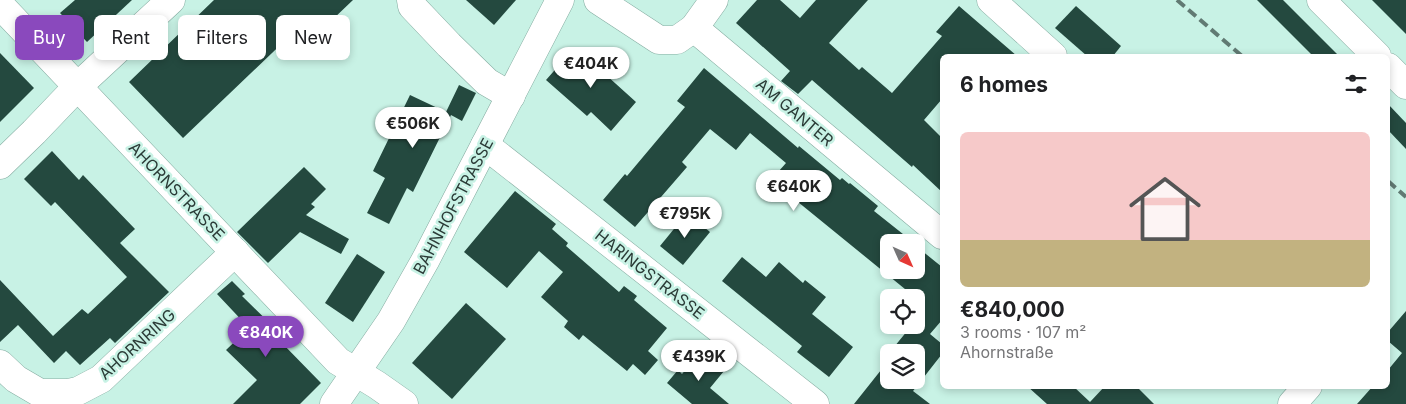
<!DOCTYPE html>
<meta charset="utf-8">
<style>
:root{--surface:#fff;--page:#f2f2f2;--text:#202124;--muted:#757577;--line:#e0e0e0;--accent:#8a49bd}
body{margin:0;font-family:Inter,sans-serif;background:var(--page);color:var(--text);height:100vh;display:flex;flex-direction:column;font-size:19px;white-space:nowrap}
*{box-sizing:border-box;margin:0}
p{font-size:16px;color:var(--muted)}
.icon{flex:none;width:28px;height:28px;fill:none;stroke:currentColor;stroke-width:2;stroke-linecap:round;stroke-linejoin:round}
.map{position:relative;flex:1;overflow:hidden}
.drawer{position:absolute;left:940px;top:54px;width:450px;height:335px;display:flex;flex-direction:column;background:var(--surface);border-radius:8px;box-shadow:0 2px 8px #0003}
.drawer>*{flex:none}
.hud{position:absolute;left:15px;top:15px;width:475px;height:45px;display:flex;gap:10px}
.needle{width:32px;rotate:135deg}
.tools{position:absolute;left:880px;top:234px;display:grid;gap:10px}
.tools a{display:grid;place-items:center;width:45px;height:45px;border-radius:8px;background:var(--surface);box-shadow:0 2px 8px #0003;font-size:25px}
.price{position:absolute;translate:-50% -42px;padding:0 11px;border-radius:18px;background:#fff;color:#222;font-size:16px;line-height:32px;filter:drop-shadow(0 1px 2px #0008)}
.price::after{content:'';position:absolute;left:50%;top:30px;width:15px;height:11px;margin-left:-8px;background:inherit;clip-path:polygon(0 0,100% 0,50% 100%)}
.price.current{background:var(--accent);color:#fff}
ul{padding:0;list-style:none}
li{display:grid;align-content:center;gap:10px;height:265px;padding:0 20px}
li+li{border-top:1px solid var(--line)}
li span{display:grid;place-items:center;height:155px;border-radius:8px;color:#555}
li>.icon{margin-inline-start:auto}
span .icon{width:90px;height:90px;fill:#fffc;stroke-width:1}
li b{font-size:21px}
h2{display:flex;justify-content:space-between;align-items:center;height:60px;padding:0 20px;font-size:21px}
.chip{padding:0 18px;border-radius:8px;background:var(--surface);box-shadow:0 2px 8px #0003;font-size:18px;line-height:45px}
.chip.current{background:var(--accent);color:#fff}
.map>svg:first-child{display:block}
</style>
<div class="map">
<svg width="1406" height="404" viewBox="0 0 1406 404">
<rect width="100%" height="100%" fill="#c8f2e5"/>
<!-- building -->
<g fill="#24493f">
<polygon points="75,0 132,0 87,42 60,13"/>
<polygon points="214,0 353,0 309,42 296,30 183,138 129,82"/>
<polygon points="466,0 516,0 494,25"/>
<polygon points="757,0 780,0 800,18 816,0 868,0 829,43 859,70 862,67 892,93 942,36 936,32 959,6 1017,56 942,56 942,99 924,120 942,138 942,192 913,165 912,167 812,80 798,94 781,81 790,71 736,23"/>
<polygon points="1257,0 1283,0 1339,56 1313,56"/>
<polygon points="1372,0 1406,0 1406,34"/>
<polygon points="1076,6 1121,46 1113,56 1087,56 1055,28"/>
<polygon points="575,47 636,102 611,131 591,112 587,116 546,80"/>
<polygon points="0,53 34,88 0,122"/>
<polygon points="704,68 798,148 799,146 840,180 842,178 849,184 850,183 878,206 874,211 913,242 889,242 889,270 916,270 916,246 942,267 942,320 930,334 942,344 942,354 913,391 930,404 854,404 889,360 889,380 916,380 916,352 890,352 912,325 916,325 916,298 771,180 786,163 750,133 736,150 710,129 682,162 687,167 635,227 603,200 625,174 627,176 685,107 677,101"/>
<polygon points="459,85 476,93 462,121 451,115 413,192 407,188 389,224 367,213 385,178 373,171 410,95 446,112"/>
<polygon points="1388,104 1406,123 1406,149 1388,130"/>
<polygon points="52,151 79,180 83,175 135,229 120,243 169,292 115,343 110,338 80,365 66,351 54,363 18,325 0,342 0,280 53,336 82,309 88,314 127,277 55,202 51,206 24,179"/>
<polygon points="304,167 326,189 311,204 315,207 306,215 349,239 341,254 300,232 268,263 237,232"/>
<polygon points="515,191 556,224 552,229 568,243 566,246 619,292 624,286 637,296 634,300 667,328 648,351 658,360 645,375 633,364 627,371 583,335 579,340 564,327 568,321 541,297 563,272 539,251 507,288 464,252"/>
<polygon points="687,213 710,232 683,265 660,246"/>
<polygon points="357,254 385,272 353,322 325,303"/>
<polygon points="742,257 766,277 779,262 803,283 805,280 826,297 812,314 853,347 829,377 797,352 802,346 722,281"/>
<polygon points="232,281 245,294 242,296 284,337 280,341 321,383 300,404 233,404 257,380 226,350 249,328 217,294"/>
<polygon points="466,303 506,339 452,399 412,363"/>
<polygon points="1406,311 1406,404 1357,404 1373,386 1388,386 1388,370 1402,353 1388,341 1388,332"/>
<polygon points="701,352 724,371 710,388 729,404 692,404 667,383 678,370 682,374"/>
<polygon points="1027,386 1073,386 1090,402 1105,386 1136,386 1154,404 1047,404"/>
</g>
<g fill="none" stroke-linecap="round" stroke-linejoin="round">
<defs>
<g id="minor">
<polyline points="411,0 412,6 449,45 487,82 511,96"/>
<polyline points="598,0 659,40 677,40 694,28 714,0"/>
<polyline points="991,0 1053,56"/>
<polyline points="1321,0 1377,56"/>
<polyline points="0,5 338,361 377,385 404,404"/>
<polyline points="694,28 942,235"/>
<polyline points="1388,67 1406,85"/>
<polyline points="485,145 815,404"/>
<polyline points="0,165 34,132 77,87 171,0"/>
<polyline points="0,364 16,379 40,393 68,393 78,391 101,379 235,252"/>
<polyline points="334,404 391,321 426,259 560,0"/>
<polyline points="1292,404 1308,386"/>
</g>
</defs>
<!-- minor casing -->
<use href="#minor" stroke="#85aca1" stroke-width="29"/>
<!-- minor -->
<use href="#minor" stroke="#fff" stroke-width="28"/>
<!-- rail -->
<g stroke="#617a73" stroke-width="4" stroke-dasharray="10 5" stroke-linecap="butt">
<polyline points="1177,0 1242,56"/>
<polyline points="1388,181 1406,197"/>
</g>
</g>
<g text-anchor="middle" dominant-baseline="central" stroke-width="5" stroke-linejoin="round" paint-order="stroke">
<!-- street labels -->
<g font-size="16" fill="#2b3b37" stroke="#c8f2e5">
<text transform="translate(795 112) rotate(40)">AM GANTER</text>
<text transform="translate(177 191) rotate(46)">AHORNSTRASSE</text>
<text transform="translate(453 206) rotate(-62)">BAHNHOFSTRASSE</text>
<text transform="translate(650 274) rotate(38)">HARINGSTRASSE</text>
<text transform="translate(137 344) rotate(-42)">AHORNRING</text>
</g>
</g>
</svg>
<div class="tools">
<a><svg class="needle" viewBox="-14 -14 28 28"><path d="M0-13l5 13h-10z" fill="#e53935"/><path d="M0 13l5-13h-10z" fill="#757577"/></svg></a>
<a><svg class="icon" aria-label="locate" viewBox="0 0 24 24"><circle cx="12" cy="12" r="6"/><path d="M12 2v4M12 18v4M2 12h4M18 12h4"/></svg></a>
<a><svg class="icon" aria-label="layers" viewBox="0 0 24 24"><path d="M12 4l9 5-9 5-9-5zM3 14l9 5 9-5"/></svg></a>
</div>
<b class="price" style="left:591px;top:89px">€404K</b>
<b class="price" style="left:413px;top:149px">€506K</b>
<b class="price" style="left:794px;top:212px">€640K</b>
<b class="price" style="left:685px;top:239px">€795K</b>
<b class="price current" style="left:266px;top:358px">€840K</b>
<b class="price" style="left:699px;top:382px">€439K</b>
<div class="hud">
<a class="chip current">Buy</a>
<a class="chip">Rent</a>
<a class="chip">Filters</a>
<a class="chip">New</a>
</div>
<section class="drawer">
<h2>6 homes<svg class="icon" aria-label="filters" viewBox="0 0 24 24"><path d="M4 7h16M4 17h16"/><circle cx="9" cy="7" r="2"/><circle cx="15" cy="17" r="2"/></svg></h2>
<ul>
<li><span style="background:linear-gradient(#f6c9c9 70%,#c2b280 0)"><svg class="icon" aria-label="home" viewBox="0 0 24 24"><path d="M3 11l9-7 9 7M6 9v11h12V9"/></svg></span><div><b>€840,000</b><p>3 rooms · 107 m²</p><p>Ahornstraße</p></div></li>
</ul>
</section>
</div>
